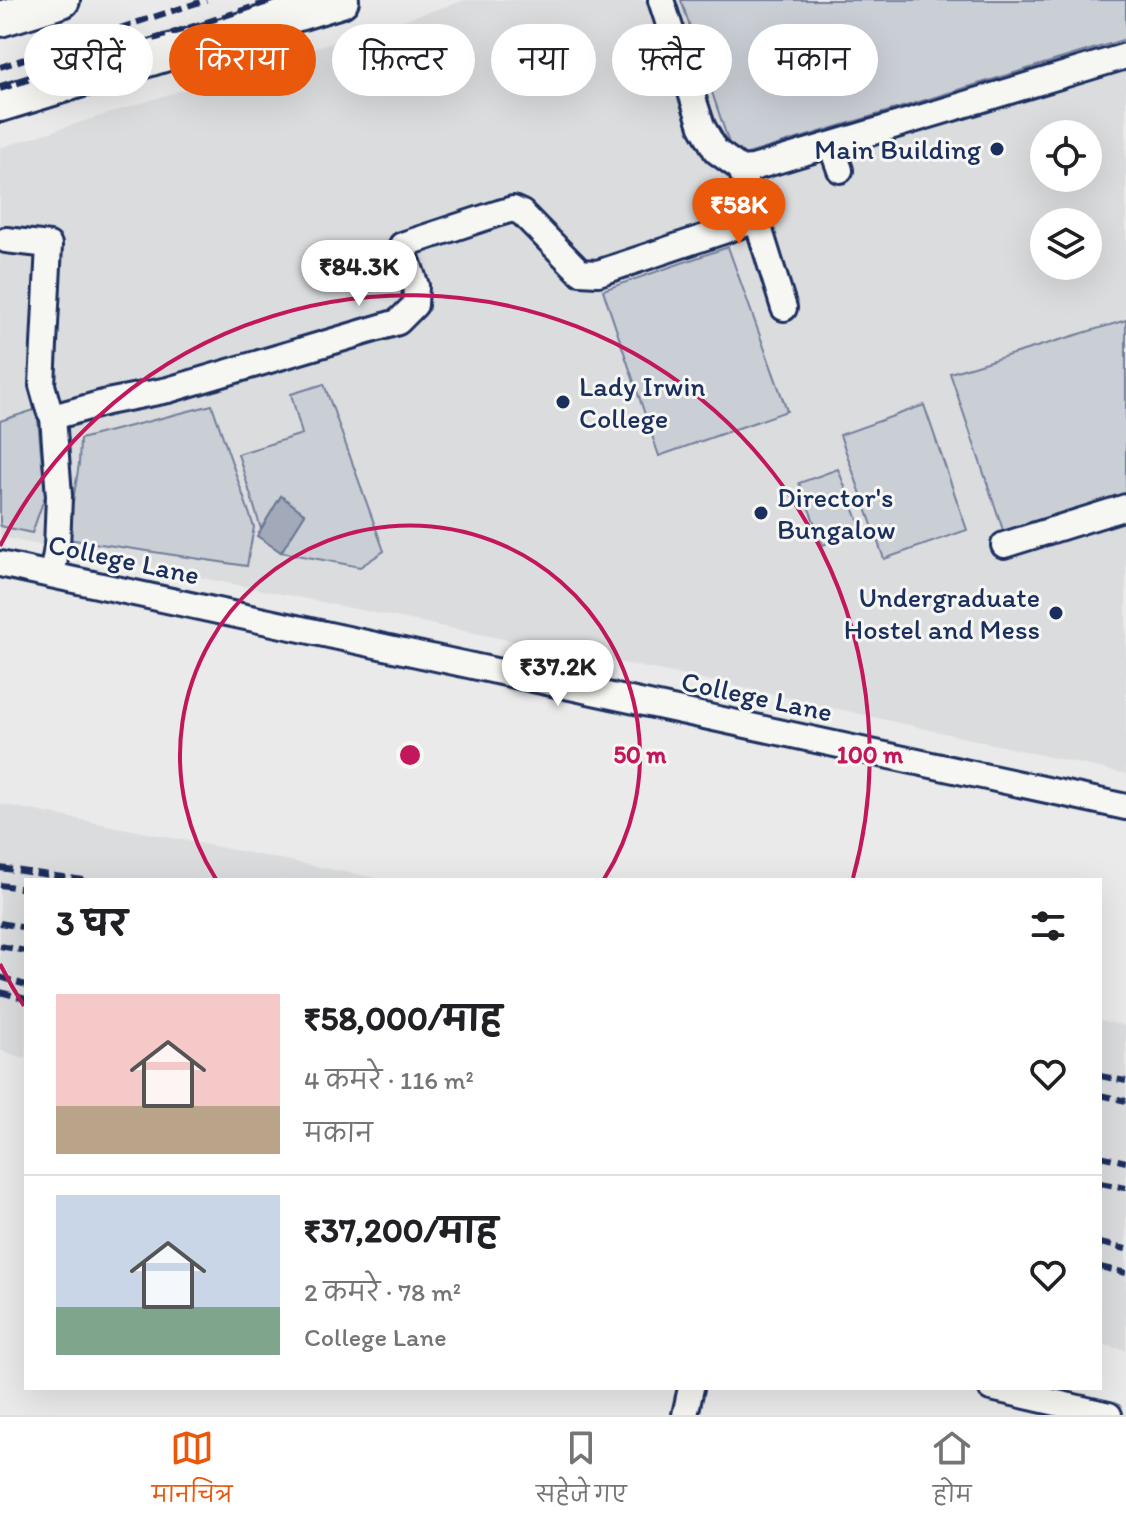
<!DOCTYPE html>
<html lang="hi">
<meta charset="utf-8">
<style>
:root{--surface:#fff;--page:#f6f6f6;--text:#202124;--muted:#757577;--line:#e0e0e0;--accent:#ea580c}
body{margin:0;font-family:Itim,"Playpen Sans Deva",sans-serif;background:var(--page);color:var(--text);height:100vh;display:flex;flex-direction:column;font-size:30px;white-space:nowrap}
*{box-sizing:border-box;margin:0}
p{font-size:26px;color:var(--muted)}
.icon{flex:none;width:44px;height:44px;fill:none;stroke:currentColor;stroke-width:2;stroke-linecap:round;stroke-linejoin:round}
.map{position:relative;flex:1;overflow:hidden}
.drawer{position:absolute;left:24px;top:878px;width:1078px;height:512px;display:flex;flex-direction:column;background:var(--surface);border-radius:0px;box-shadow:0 8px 32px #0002}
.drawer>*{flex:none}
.top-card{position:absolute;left:24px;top:24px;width:1078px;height:72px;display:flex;gap:16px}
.buttons{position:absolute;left:1030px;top:120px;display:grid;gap:16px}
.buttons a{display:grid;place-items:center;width:72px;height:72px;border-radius:50%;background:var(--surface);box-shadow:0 8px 32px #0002;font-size:40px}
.price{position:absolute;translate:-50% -68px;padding:0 18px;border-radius:28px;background:#fff;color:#222;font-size:26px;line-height:52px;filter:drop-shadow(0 2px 4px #0008)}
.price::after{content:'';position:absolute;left:50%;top:48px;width:24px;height:18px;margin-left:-12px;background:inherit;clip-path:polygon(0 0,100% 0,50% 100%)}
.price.on{background:var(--accent);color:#fff}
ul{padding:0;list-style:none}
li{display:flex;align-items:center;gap:24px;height:200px;padding:0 32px}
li+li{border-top:2px solid var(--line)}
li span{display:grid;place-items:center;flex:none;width:224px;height:160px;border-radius:0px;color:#555}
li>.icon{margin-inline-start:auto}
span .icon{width:96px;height:96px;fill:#fffc;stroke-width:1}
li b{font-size:34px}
h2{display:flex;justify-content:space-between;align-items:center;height:96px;padding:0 32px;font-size:34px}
.chip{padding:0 28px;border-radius:36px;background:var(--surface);box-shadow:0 8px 32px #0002;font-size:28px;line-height:72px}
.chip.on{background:var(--accent);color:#fff}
.menu{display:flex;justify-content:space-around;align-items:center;height:112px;border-top:2px solid var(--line);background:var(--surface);font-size:22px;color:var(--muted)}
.menu a{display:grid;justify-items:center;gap:4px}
.menu .on{color:var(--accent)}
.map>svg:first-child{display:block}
</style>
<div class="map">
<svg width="1126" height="1415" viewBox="0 0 1126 1415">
<rect width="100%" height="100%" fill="#e9eae9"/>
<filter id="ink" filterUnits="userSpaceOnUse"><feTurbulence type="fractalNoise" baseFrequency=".0125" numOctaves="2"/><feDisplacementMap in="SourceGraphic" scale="16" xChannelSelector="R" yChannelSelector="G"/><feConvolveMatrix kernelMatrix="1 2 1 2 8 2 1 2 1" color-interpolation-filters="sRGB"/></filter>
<g filter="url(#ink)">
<!-- built -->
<g fill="#dadcde" fill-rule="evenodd">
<path d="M466,0H1126V774L727,684L0,537V148ZM1044,134H1088V178H1044ZM1044,222H1088V266H1044Z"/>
<polygon points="0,804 385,880 26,880 26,1059 0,1050"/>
<polygon points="1100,1020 1126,1026 1126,1350 1100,1344"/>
</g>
<!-- green -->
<g fill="#caced5" stroke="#727e9a" stroke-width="2">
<polygon points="681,0 1126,0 1126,39 744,155 731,149"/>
<polygon points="728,247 787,411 659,456 603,290"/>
<polygon points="1126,320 1126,496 1004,533 950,373"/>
<polygon points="324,384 384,551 360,567 281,552 305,514 281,496 261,529 238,454 302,434 291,394"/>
<polygon points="212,405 254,527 247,566 67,539 79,464 80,439"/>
<polygon points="924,405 967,530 884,559 840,435"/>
<polygon points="37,409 45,496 32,533 0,526 0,421"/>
<polygon points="838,469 862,530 823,545 799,483"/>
</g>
<!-- water -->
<polygon fill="#a2aaba" stroke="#6c7995" stroke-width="2" points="281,496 305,514 281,552 257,536"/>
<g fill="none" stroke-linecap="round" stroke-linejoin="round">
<defs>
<g id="street">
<polyline points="661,0 702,126 716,151 741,169 753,168 1126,56"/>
<polyline points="831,145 840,170"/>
<polyline points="741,169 784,308"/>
<polyline points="6,240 49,245 42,385 49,410 53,417"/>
<polyline points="1004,545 1126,507"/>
<polyline points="0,564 1126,807"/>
<polyline points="52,575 57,548 59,496 53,417 107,402 168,390 398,322 415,305 416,286 402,245 499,213 513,209 522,213 580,272 598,273 756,220"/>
<polyline points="991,1388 1109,1415"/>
<polyline points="685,1415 691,1388"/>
</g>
<g id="secondary">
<polyline points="0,19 62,0"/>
<polyline points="0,104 341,0"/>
</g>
</defs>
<!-- street casing -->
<use href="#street" stroke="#1b2f5e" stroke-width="30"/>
<!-- secondary casing -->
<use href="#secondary" stroke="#1b2f5e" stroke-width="40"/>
<!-- street -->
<use href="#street" stroke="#f6f6f2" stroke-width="24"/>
<!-- secondary -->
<use href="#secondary" stroke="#f6f6f2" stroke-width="34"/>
<!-- rail -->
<g stroke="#1b2f5e" stroke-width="6" stroke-dasharray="12 6" stroke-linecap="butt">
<polyline points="0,67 206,0"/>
<polyline points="0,89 274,0"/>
<polyline points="0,868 84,880"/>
<polyline points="0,885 26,889"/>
<polyline points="0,923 26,928"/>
<polyline points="0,946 26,951"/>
<polyline points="0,977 26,985"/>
<polyline points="0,992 26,999"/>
<polyline points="1100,1076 1126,1081"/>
<polyline points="1100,1095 1126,1101"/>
<polyline points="1100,1156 1126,1162"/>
<polyline points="1100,1183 1126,1188"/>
<polyline points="1100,1243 1126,1249"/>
<polyline points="1100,1267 1126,1273"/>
</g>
</g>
</g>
<!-- distance rings -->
<g fill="none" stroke="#c2185b" stroke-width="4">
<path d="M216 879A230 230 0 1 1 604 879"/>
<path d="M24 1006A460 460 0 0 1 0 964M0 546A460 460 0 0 1 853 878"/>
</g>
<!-- markers -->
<g fill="#1b2f5e" stroke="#f6f6f2" stroke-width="3">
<circle cx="997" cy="149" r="8"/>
<circle cx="563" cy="402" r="8"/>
<circle cx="761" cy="513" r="8"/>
<circle cx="1056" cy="613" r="8"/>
</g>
<g text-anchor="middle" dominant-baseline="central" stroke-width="6" stroke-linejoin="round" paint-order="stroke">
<!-- poi labels -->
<g font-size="28" fill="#1b2f5e" stroke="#f6f6f2" text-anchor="end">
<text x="981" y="149">Main Building</text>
<text x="579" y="386" text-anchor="start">Lady Irwin<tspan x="579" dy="32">College</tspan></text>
<text x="777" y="497" text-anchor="start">Director's<tspan x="777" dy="32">Bungalow</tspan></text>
<text x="1040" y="597">Undergraduate<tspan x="1040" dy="32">Hostel and Mess</tspan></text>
</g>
<!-- street labels -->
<g font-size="28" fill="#1b2f5e" stroke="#f6f6f2">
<text transform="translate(124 559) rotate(12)">College Lane</text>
<text transform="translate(757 696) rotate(12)">College Lane</text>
</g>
</g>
<circle cx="410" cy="755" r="12" fill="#c2185b" stroke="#f6f6f2" stroke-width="4"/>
<g font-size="24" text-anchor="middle" font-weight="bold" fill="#c2185b" stroke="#f6f6f2" stroke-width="6" stroke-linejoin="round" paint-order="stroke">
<text x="640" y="763">50 m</text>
<text x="870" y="763">100 m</text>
</g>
</svg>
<div class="buttons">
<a><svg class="icon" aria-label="locate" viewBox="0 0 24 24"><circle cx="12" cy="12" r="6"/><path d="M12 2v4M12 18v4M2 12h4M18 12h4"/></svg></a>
<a><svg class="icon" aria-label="layers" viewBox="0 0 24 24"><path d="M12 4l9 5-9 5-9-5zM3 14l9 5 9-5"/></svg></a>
</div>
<b class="price on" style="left:739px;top:246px">₹58K</b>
<b class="price" style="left:359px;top:308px">₹84.3K</b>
<b class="price" style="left:558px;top:708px">₹37.2K</b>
<div class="top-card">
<a class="chip">खरीदें</a>
<a class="chip on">किराया</a>
<a class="chip">फ़िल्टर</a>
<a class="chip">नया</a>
<a class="chip">फ़्लैट</a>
<a class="chip">मकान</a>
</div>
<section class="drawer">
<h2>3 घर<svg class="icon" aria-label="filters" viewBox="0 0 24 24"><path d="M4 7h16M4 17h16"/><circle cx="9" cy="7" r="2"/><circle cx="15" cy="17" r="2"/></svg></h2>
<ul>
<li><span style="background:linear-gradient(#f6c9c9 70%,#b9a48a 0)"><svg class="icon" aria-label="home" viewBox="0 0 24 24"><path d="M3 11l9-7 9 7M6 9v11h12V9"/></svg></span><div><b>₹58,000/माह</b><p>4 कमरे · 116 m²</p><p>मकान</p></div><svg class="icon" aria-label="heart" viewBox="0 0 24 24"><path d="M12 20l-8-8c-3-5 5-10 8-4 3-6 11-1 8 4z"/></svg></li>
<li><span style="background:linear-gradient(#c9d6e8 70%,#7fa58c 0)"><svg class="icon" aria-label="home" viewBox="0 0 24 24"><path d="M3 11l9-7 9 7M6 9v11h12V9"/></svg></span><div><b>₹37,200/माह</b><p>2 कमरे · 78 m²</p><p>College Lane</p></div><svg class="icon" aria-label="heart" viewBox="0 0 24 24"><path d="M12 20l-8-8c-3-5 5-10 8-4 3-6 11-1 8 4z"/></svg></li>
</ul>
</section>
</div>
<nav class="menu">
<a class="on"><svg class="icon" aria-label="map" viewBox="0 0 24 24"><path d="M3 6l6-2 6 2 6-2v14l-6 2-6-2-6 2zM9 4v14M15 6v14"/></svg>मानचित्र</a>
<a><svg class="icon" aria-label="saved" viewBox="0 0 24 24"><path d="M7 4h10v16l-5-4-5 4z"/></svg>सहेजे गए</a>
<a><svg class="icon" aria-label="home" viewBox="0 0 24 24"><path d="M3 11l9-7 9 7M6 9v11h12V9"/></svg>होम</a>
</nav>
